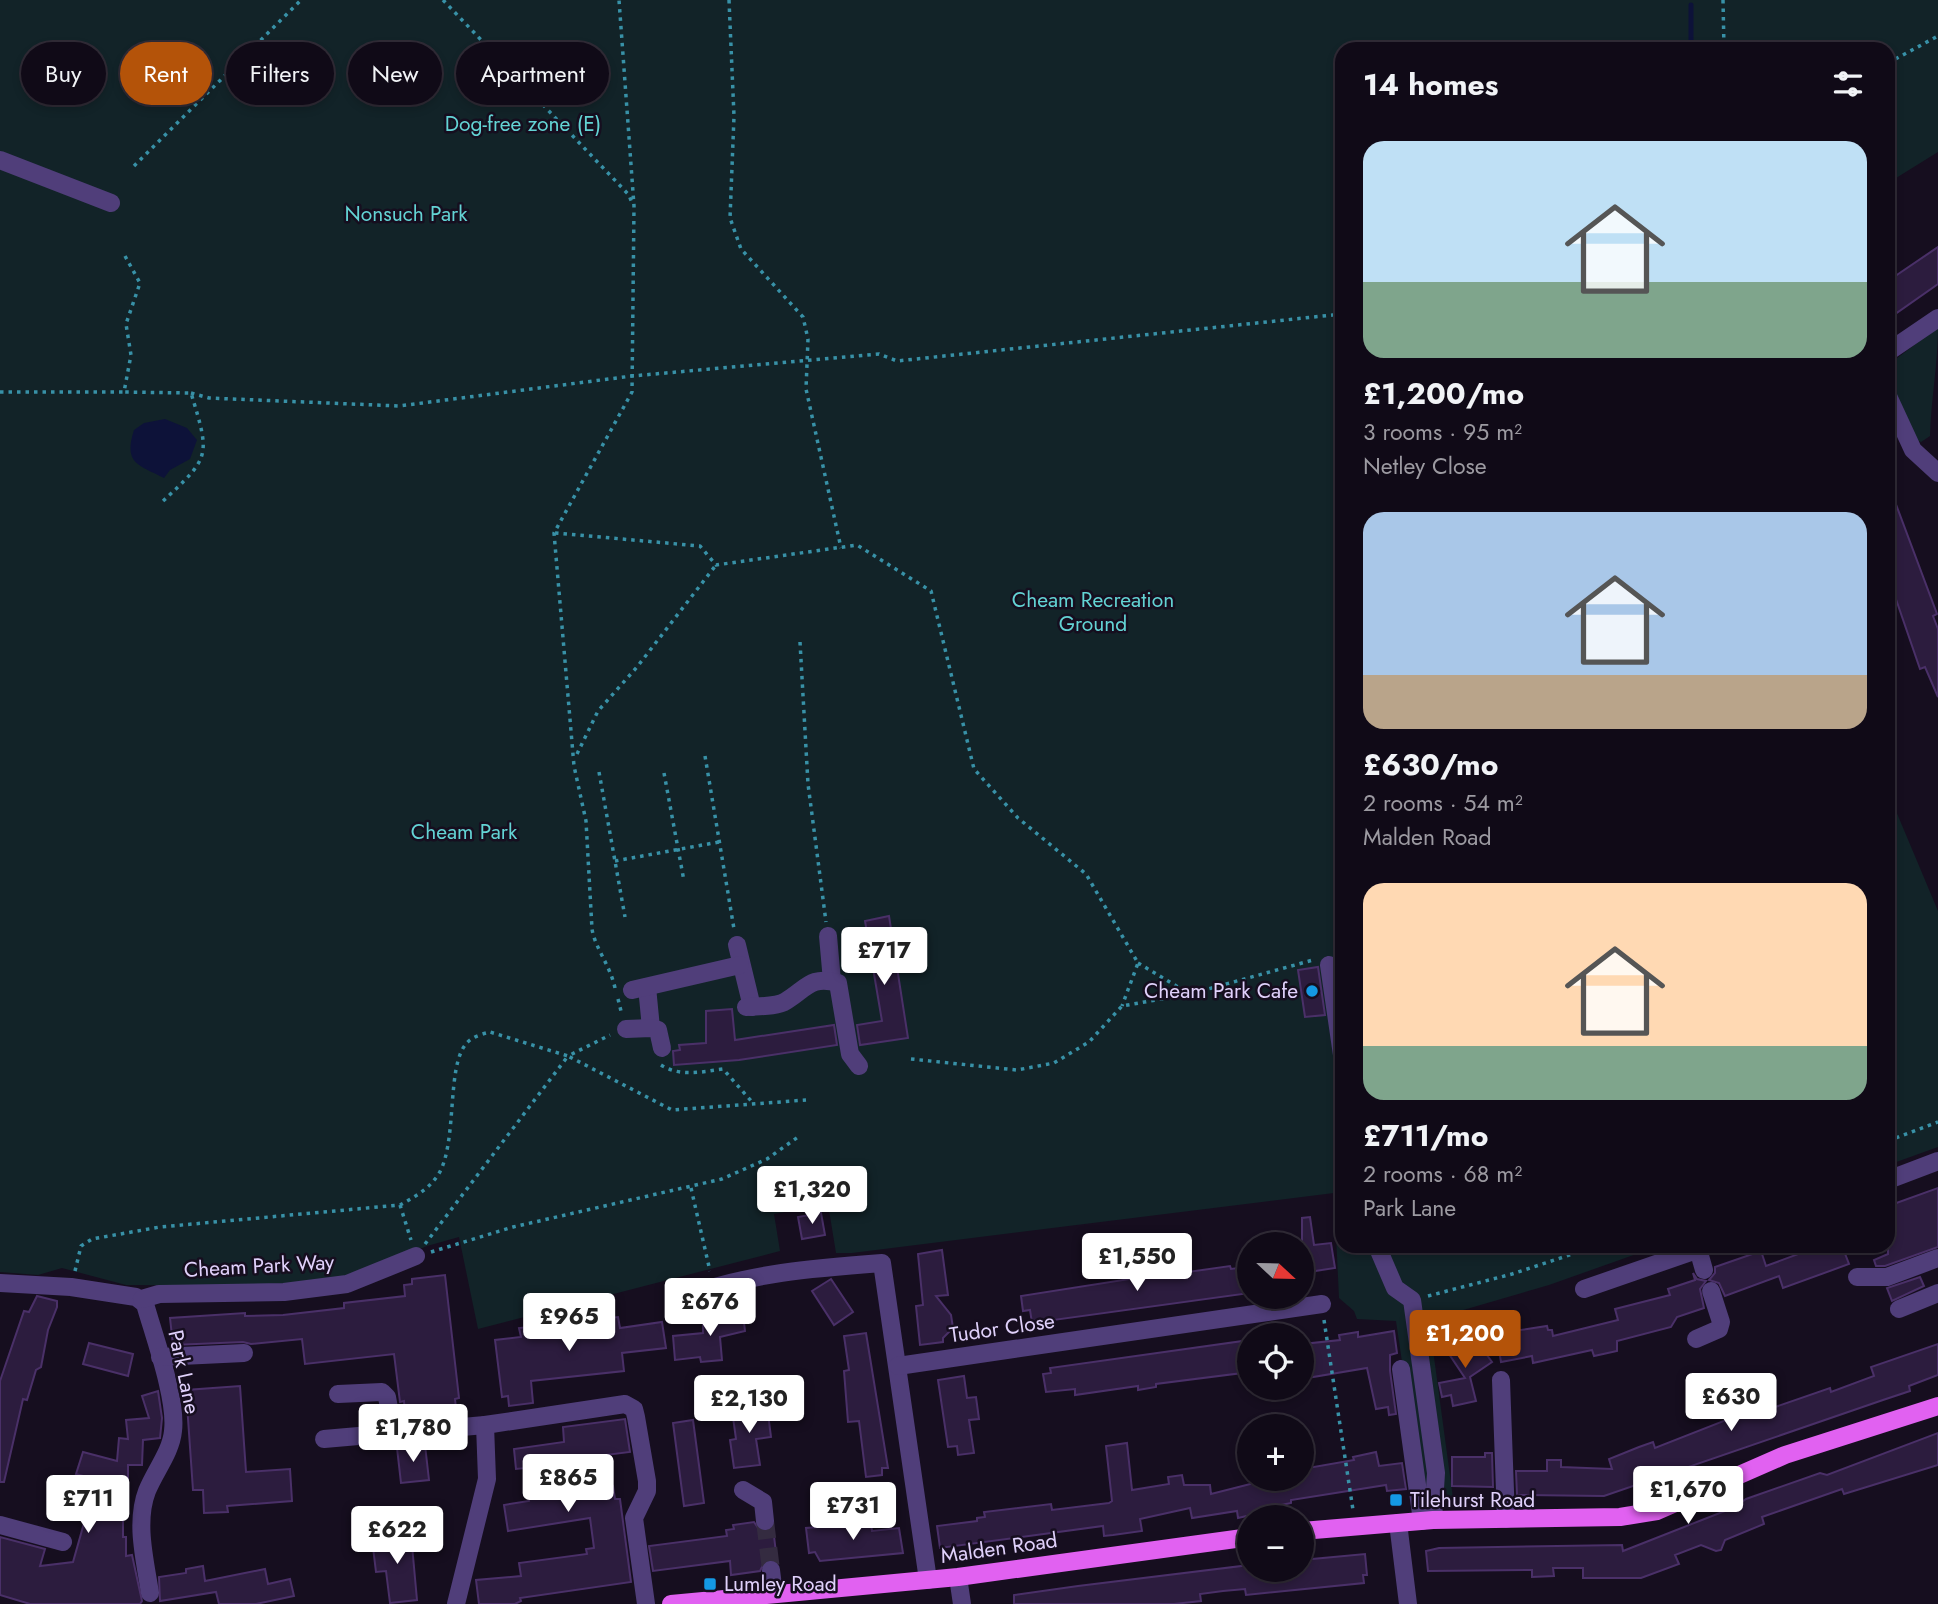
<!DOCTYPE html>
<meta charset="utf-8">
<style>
:root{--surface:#100a17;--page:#191320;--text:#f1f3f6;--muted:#9c9aa1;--line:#302b36;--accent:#b45309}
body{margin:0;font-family:Jost,sans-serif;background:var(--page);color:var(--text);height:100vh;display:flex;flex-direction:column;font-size:26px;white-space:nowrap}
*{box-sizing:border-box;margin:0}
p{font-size:23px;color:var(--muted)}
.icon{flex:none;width:38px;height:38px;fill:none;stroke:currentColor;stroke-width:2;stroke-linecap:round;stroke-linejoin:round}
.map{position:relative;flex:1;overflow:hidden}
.sheet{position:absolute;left:1335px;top:42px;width:560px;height:1211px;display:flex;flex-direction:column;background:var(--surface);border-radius:21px;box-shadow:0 4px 10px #0003,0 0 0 2px var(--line)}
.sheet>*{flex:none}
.hud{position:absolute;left:21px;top:42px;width:665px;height:63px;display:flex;gap:14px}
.needle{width:46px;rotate:112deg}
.controls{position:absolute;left:1237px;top:1232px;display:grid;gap:14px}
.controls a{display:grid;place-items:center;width:77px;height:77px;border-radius:50%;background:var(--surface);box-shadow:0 4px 10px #0003,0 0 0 2px var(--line);font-size:35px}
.price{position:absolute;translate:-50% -60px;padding:0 16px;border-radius:7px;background:#fff;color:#222;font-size:23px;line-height:46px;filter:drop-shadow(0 2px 4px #0008)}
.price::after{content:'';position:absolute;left:50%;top:42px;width:21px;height:16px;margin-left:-10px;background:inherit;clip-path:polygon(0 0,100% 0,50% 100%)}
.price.on{background:var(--accent);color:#fff}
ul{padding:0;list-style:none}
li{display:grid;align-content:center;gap:14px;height:371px;padding:0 28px}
li span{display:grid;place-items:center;height:217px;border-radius:21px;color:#555}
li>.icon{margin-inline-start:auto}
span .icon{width:126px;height:126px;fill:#fffc;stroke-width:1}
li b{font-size:30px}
h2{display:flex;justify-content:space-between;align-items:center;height:84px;padding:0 28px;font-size:30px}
.chip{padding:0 24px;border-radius:32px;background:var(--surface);box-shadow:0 4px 10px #0003,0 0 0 2px var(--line);font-size:24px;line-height:63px}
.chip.on{background:var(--accent);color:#fff}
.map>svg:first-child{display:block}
</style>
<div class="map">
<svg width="1938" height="1604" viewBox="0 0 1938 1604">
<rect width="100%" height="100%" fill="#160e1f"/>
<!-- green -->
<g fill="#122328">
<polygon points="0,0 1938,0 1938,152 1888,183 1888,49 1342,49 1342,1246 1659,1246 1549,1285 1429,1320 1453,1498 1422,1498 1396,1321 1357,1319 1354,1311 1339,1298 1334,1193 852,1253 836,1253 828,1204 774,1214 780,1251 478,1329 459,1237 427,1246 364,1273 296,1286 126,1285 62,1268 38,1275 0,1272"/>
<path d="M1938,327C1938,364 1931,399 1930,436L1921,442L1916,440L1888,377V365Z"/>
<polygon points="1888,792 1938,911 1938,1147 1888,1165"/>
</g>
<!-- water -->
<path fill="#0d1239" d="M165,419L187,428L197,440L190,459L170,470L164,478C139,465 123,464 134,430L144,423Z"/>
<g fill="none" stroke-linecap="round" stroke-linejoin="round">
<!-- stream -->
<polyline stroke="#0d1239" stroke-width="5" points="1691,5 1691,49"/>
</g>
<!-- building -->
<g fill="#2c1c3e" stroke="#4a3068" stroke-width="2">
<polygon points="1938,247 1938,284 1888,319 1888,281"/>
<polygon points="1888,483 1937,614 1933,616 1938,629 1938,697 1925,667 1920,669 1888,576"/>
<polygon points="889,916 908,1038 860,1045 857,1025 882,1021 865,921"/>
<polygon points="1318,967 1325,1015 1305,1017 1298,970"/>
<polygon points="732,1009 735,1040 834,1025 837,1045 739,1060 674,1065 673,1051 680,1050 679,1045 706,1043 706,1011"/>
<polygon points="1938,1188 1938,1247 1885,1266 1876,1266 1874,1260 1888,1254 1888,1206"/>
<polygon points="821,1213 825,1235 802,1239 798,1217"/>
<polygon points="1310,1217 1314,1245 1331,1243 1335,1268 1302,1273 1302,1218"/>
<polygon points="1820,1246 1842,1246 1849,1264 1783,1288 1779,1276 1725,1296 1719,1283 1709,1280 1715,1273 1715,1267 1761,1251 1766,1266"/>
<polygon points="942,1250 948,1295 936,1296 951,1315 953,1328 943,1338 943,1342 920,1345 916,1306 923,1305 918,1254"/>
<polygon points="1230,1266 1231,1269 1246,1267 1250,1293 1032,1323 1030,1310 1023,1311 1021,1296 1136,1278 1135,1275 1159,1271 1160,1276"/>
<polygon points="1693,1273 1697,1279 1706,1281 1700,1289 1704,1308 1677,1317 1671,1327 1617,1341 1617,1351 1594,1356 1592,1350 1533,1363 1532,1356 1501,1362 1495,1327 1515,1324 1516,1329 1521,1330 1547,1326 1548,1330 1552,1330 1553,1336 1618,1320 1615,1309 1670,1295 1668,1289 1695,1280"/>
<polygon points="445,1275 459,1398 455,1399 456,1408 405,1413 404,1401 400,1402 394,1354 305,1364 302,1339 251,1344 243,1342 173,1345 170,1318 245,1313 245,1316 283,1315 344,1308 344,1303 405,1296 404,1285 412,1284 412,1279"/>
<polygon points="1920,1277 1924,1286 1892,1301 1887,1288"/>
<polygon points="831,1279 853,1312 834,1325 812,1291"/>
<polygon points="37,1296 57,1301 57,1307 48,1330 41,1367 36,1370 27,1400 23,1399 4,1482 0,1482 0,1381 24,1311 29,1312"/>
<polygon points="742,1305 745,1331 720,1337 722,1360 701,1362 700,1357 675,1360 673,1336 703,1333 703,1325 721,1323 721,1316 728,1315 727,1307"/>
<polygon points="618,1317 620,1328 662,1322 666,1348 622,1353 624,1371 531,1381 533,1403 509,1406 508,1396 502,1397 495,1340 521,1337 519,1328"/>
<polygon points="1394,1331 1397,1353 1390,1355 1390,1371 1396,1414 1389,1415 1388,1407 1376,1409 1367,1368 1307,1378 1303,1344 1340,1340 1339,1335 1358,1332 1358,1337"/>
<polygon points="1470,1332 1492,1362 1470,1377 1476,1401 1453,1406 1451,1395 1442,1397 1439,1383 1465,1378 1449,1354 1458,1348 1454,1343"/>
<polygon points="866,1333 888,1468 882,1468 882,1475 866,1477 859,1421 848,1422 844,1371 849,1370 844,1336"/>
<polygon points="1250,1340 1250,1372 1156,1384 1156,1387 1138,1390 1138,1386 1075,1395 1075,1389 1046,1392 1043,1374 1051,1373 1050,1368"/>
<polygon points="89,1343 133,1354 128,1376 83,1364"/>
<polygon points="1938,1344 1938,1375 1909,1386 1910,1391 1883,1400 1604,1496 1517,1495 1516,1471 1547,1471 1547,1460 1561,1460 1561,1467 1612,1469 1609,1459 1639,1447 1653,1442 1655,1448 1754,1409 1755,1414 1830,1388 1831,1392 1874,1376 1871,1367"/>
<polygon points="964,1376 967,1398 976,1397 979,1419 969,1420 974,1453 958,1455 957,1446 948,1447 938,1380"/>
<polygon points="240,1386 246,1472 290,1469 292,1501 227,1506 228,1512 204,1513 203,1490 193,1490 186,1390"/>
<polygon points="158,1391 162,1418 160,1438 143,1440 142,1465 128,1465 128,1491 123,1491 123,1537 126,1537 126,1556 132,1555 142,1601 140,1604 30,1604 0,1595 0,1537 45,1549 40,1566 73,1562 88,1509 79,1506 90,1478 76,1474 83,1452 117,1461 119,1438 128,1439 126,1420 149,1418 142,1396"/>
<polygon points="767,1406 771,1437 756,1439 760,1465 734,1468 730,1440 736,1439 732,1410"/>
<polygon points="625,1419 630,1452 605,1455 609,1487 613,1486 615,1499 620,1499 631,1582 520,1598 521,1601 515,1604 479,1604 476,1580 521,1576 519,1563 587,1554 586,1549 594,1548 590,1518 508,1531 504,1505 529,1501 525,1468 516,1469 514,1449 564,1442 563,1427"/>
<polygon points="693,1420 704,1503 684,1506 673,1423"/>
<polygon points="1938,1433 1938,1465 1844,1494 1842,1489 1762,1517 1764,1524 1725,1540 1721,1550 1716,1551 1701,1545 1675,1555 1679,1564 1641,1578 1583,1578 1583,1568 1553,1568 1554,1576 1532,1577 1532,1570 1428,1571 1426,1551 1439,1548 1622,1545 1623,1551 1735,1507 1746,1499 1820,1473 1827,1475"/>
<polygon points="1127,1443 1132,1490 1169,1484 1168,1477 1182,1475 1184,1485 1210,1485 1211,1494 1270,1479 1302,1479 1302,1469 1354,1460 1353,1457 1376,1452 1379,1466 1402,1463 1406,1489 1387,1491 1386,1485 1291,1500 1291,1503 1267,1508 1268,1511 1238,1518 1237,1511 1192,1518 1190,1508 1140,1519 1142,1531 1113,1535 1104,1536 1103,1526 940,1548 937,1526 977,1521 977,1518 985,1517 984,1512 1051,1504 1052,1510 1109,1503 1112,1501 1106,1446"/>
<polygon points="425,1445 429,1480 401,1483 397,1448"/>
<polygon points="1485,1453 1492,1453 1493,1487 1452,1486 1452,1457 1485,1457"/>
<polygon points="754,1522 761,1532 773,1528 777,1561 765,1561 760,1571 731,1575 730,1561 653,1571 649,1546 727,1536 726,1530 734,1529 733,1525"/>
<polygon points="871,1523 872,1531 899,1528 903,1553 820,1561 815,1552 809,1553 806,1528"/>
<polygon points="411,1534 417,1600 390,1603 386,1571 376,1572 372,1539"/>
<polygon points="1365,1554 1367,1575 1363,1575 1364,1583 1246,1595 1245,1589 1223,1591 1200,1594 1201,1601 1174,1604 1014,1604 1014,1595 1078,1586 1250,1565 1250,1570 1303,1570 1302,1560"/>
<polygon points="203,1566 205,1581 265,1569 268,1584 290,1579 294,1596 256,1604 219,1604 216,1592 160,1601 159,1577 186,1573 186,1569"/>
</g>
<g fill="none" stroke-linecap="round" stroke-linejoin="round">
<!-- minor-tunnel -->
<polyline stroke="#342b40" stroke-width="18" stroke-dasharray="18 9" stroke-linecap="butt" points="765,1521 771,1570"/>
<!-- path -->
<g stroke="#3891a7" stroke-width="3.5" stroke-dasharray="3.5 5" stroke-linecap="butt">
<polyline points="443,0 629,195 632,203"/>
<polyline points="729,0 734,116 730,218 741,249 803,317 808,339 806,389 841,548"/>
<polyline points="1723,0 1724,49"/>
<polyline points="1888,63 1938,36"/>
<polyline points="134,166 301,0"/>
<path d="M125,256L140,283L126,324L131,355L124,392L191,393C211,458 210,457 161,503"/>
<polyline points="0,392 124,392"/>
<polyline points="191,393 209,398 399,406 632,376 879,354 897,361 1342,314"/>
<polyline points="555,533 700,546 716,565 857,545 931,591 974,769 1018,818 1086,874 1138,963 1122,1006"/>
<polyline points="800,642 808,784 826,922"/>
<polyline points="577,754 598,711 637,667 716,565"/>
<polyline points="705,756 734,929"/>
<polyline points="599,772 625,917"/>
<polyline points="664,773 684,881"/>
<polyline points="615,861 719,842"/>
<polyline points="1138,963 1188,993"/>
<path d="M615,988C610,965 595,948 592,929L586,821L574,766L554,533L632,392L634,206L619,0"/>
<polyline points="618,999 622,1015"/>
<polyline points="911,1059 1017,1070 1054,1063 1089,1042 1122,1006 1190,994 1313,960"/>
<path d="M661,1065C680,1077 701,1072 723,1069L753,1103"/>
<polyline points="1888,1141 1938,1122"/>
<polyline points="691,1188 710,1271"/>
<polyline points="400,1205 411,1240"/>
<polyline points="425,1244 568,1056 672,1110 806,1100"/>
<polyline points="431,1252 513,1227 722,1179 767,1159 798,1137"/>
<path d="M75,1271L81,1246L92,1239L160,1227L400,1205C414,1197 428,1190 438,1175C458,1144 446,1067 466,1044C471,1037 482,1034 490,1032L568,1056L610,1035"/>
<polyline points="1428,1296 1512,1274 1597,1246"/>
<polyline points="1324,1320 1353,1510"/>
</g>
<!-- minor -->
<g stroke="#503e7a" stroke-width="18">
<polyline points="0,160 111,203"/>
<polyline points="1888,352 1938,318"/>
<polyline points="1888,396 1913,450 1938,473"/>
<polyline points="828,936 832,981"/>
<polyline points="737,945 752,1007"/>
<polyline points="1329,965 1342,1055"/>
<polyline points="647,987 651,1028"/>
<polyline points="632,990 740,965"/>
<path d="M746,1007C758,1006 777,1007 786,1001C806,989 811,975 838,983L850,1054L859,1066"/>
<polyline points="626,1029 651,1028 658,1030 662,1048"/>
<polyline points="1888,1180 1938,1161"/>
<polyline points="1377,1246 1395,1288 1412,1300 1436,1473 1433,1520"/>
<polyline points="1698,1249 1704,1270"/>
<polyline points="1857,1277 1887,1277 1938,1258"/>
<path d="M0,1283L71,1287L136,1297L145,1304C154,1336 177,1399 173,1431C171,1452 155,1471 147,1491C135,1522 145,1560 150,1593"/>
<polyline points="1584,1289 1708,1246"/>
<path d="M684,1297C749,1273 814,1268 882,1263L928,1580"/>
<polyline points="142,1299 159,1294 284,1292 347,1284 416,1256"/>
<polyline points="1899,1309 1938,1293"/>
<polyline points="1696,1339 1719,1329 1721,1322 1711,1291"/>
<polyline points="160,1357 244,1353"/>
<polyline points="898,1366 1322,1304"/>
<polyline points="1401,1369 1422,1521"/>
<polyline points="1501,1380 1506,1519"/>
<polyline points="338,1394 382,1392 387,1397 393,1431"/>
<polyline points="324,1439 485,1425"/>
<polyline points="743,1490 763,1502 765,1521"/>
<polyline points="1398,1523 1408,1604"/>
<polyline points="0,1525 63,1542"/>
<polyline points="771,1570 774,1594"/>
<polyline points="958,1577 962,1604"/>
<polyline points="456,1604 487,1479 485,1425 625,1404 634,1409 636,1417 647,1481 647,1491 634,1518 646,1604"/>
</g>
<!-- major -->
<g stroke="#e161f1" stroke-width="18">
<polyline points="1302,1531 1433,1520 1620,1517 1657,1511 1785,1455 1938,1406"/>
<polyline points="671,1604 958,1577 1250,1537"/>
</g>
</g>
<!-- markers -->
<g fill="#1499e4" stroke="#160e1f" stroke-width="2.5">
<circle cx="1312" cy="991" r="7"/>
<rect x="1389" y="1493" width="14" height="14" rx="3.5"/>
<rect x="703" y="1577" width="14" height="14" rx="3.5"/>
</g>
<g text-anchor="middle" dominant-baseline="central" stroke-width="5" stroke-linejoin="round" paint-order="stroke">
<!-- park labels -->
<g font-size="21" fill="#63d3d4" stroke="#160e1f">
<text x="523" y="124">Dog-free zone (E)</text>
<text x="406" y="214">Nonsuch Park</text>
<text x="1093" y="600">Cheam Recreation<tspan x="1093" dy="24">Ground</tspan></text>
<text x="464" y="832">Cheam Park</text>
</g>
<!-- poi labels -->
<g font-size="21" fill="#e0d1fb" stroke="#160e1f" text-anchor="start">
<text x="1298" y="991" text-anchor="end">Cheam Park Cafe</text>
<text x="1410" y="1500">Tilehurst Road</text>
<text x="724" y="1584">Lumley Road</text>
</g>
<!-- street labels -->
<g font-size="21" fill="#e0d1fb" stroke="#160e1f">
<text transform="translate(259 1266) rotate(-3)">Cheam Park Way</text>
<text transform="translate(1002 1328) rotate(-8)">Tudor Close</text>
<text transform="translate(184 1372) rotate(78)">Park Lane</text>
<text transform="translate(999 1548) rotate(-8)">Malden Road</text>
</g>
</g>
</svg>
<div class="controls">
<a><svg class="needle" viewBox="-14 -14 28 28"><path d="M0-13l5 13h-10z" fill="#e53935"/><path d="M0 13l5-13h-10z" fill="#9c9aa1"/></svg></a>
<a><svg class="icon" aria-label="locate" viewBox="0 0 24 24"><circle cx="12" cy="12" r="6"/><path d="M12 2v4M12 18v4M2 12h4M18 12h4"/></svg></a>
<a>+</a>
<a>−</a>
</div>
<b class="price" style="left:884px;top:987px">£717</b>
<b class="price" style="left:812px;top:1226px">£1,320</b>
<b class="price" style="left:1137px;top:1293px">£1,550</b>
<b class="price" style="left:710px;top:1338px">£676</b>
<b class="price" style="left:569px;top:1353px">£965</b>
<b class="price on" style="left:1465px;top:1370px">£1,200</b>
<b class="price" style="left:1731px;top:1433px">£630</b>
<b class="price" style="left:749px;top:1435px">£2,130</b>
<b class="price" style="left:413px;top:1464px">£1,780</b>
<b class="price" style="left:568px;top:1514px">£865</b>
<b class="price" style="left:1688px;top:1526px">£1,670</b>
<b class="price" style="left:88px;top:1535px">£711</b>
<b class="price" style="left:853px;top:1542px">£731</b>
<b class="price" style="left:397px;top:1566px">£622</b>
<div class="hud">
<a class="chip">Buy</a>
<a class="chip on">Rent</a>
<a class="chip">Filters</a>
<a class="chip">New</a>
<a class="chip">Apartment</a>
</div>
<section class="sheet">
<h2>14 homes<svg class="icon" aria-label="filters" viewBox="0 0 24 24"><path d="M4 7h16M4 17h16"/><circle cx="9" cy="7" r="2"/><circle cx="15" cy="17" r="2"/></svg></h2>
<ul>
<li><span style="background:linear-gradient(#bfe0f5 65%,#7fa58c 0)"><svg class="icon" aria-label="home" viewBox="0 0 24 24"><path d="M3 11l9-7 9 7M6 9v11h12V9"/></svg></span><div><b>£1,200/mo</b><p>3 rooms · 95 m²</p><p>Netley Close</p></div></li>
<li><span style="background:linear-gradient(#a9c7e8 75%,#b9a48a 0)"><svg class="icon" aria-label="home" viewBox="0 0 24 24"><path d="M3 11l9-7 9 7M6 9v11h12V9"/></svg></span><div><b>£630/mo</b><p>2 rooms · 54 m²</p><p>Malden Road</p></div></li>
<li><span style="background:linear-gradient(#ffd9b3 75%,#7fa58c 0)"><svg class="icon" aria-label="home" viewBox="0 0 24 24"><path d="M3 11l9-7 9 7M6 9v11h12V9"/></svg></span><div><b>£711/mo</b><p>2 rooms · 68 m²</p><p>Park Lane</p></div></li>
</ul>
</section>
</div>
